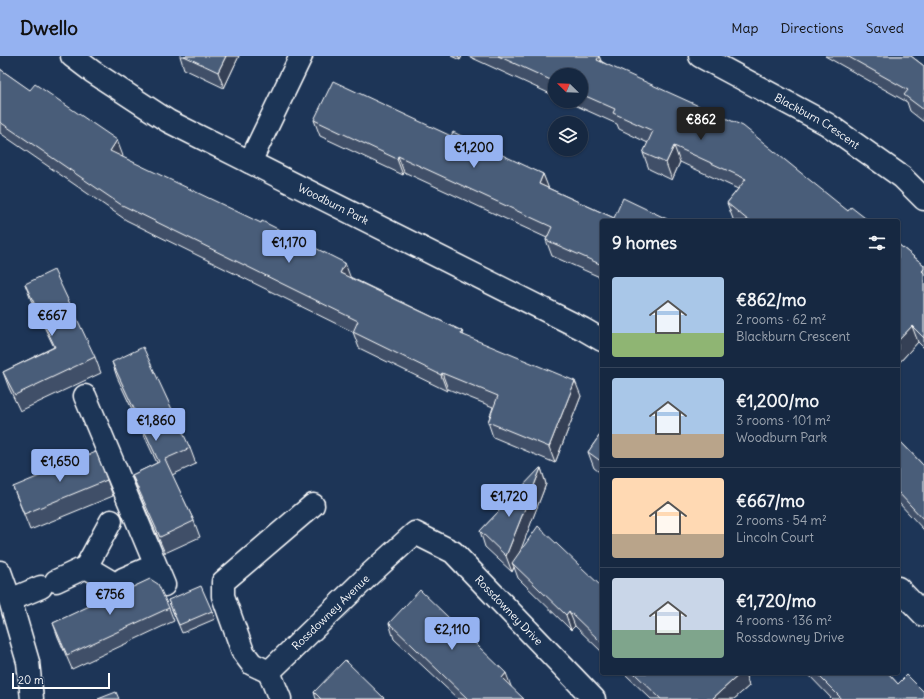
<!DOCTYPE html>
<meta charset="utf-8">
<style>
:root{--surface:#162841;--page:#1f3048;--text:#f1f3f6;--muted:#9ea6b1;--line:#35445a;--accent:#95b2f1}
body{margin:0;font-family:Delius,sans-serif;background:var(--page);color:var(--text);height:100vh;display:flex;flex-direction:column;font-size:15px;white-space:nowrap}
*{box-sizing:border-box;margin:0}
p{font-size:13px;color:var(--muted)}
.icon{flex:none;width:22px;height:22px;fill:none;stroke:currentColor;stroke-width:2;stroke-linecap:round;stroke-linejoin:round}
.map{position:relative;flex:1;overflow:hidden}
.details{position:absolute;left:600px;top:163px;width:300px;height:456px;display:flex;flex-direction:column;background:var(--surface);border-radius:4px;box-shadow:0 1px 3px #0004,0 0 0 1px var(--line)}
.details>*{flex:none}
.needle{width:26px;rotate:293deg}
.buttons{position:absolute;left:548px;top:12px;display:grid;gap:8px}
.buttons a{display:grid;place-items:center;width:40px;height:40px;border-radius:50%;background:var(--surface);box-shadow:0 1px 3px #0004,0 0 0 1px var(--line);font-size:20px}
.scale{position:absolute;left:12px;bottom:10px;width:98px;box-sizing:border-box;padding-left:4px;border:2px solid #fff;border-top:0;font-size:11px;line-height:14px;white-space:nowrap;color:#fff;-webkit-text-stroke:3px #1d3557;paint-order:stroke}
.price{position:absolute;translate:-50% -34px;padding:0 9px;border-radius:4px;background:var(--accent);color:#111;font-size:13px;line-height:26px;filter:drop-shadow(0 1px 2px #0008)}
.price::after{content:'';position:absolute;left:50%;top:24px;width:12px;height:9px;margin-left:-6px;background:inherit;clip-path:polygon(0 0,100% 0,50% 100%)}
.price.selected{background:#222;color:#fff}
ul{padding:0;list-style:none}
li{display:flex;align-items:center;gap:12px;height:100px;padding:0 12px}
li+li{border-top:1px solid var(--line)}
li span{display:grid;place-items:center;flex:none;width:112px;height:80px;border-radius:4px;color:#555}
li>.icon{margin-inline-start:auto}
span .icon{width:48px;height:48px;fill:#fffc;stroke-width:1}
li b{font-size:17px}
h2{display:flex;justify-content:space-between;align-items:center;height:48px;padding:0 12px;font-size:17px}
header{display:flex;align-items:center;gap:24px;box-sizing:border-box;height:56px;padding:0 20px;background:var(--accent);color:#111}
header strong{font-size:19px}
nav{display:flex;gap:22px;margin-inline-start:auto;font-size:14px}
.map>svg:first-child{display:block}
</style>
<header>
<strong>Dwello</strong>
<nav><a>Map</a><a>Directions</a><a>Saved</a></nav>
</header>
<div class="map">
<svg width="924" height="643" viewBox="0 0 924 643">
<rect width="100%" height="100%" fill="#1d3557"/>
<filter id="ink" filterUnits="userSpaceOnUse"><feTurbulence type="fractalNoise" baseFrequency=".025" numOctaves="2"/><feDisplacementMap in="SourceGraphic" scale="8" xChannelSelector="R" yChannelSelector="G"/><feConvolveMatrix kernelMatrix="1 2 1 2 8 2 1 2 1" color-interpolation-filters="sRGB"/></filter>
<g filter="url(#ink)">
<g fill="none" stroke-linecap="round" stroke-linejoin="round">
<defs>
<g id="minor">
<path id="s1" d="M72,0L93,16L168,65L583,273L602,284"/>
<path id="s2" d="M700,0L827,68L902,121L924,143"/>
<polyline points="250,106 301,0"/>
<polyline points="85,340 164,529"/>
<polyline points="86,511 113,527"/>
<polyline points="0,516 10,544 28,606 32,643"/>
<polyline points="123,523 144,514"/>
<polyline points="56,525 86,511 111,465"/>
<polyline points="898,532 924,559"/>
<polyline points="10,544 41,531"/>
<polyline points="269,616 252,608 243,596 223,540 223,526 313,449"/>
<path id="s3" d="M280,643L269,616L370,518L415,477L453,496L594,643"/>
</g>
</defs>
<!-- minor casing -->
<use href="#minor" stroke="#fff" stroke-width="25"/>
<!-- minor -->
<use href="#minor" stroke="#1d3557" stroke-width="22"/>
</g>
<!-- wall -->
<g fill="#405068" stroke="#fff">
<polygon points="180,0 239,0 224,32 184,13"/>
<polygon points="451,0 462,0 460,4"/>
<polygon points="468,0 599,0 601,5 848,155 869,165 734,165 733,163 727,147 738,133 680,106 672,124 649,113 643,97 648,87 619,73 617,68 566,45 581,45 581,19 555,19 555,40"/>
<polygon points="825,0 911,0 924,10 924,66 910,55 907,46"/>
<polygon points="0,13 122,101 350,221 462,275 464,280 581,340 555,407 493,381 488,366 493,351 448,333 447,335 359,292 353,276 126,164 0,77"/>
<polygon points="314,64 451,80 543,118 548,132 614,162 667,163 668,165 602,165 602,222 552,200 546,184 547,182 404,116 403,119 320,80"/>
<polygon points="898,188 924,209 924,292 918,286 898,308"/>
<polygon points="25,228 95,301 101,317 20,355 9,332 3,316 54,291 31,244"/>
<polygon points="112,306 190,392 196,408 172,419 194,465 200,481 165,497 138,435 132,419 157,407 117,321"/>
<polygon points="602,376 602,418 594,412 588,396"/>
<polygon points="898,383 924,410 924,474 898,446"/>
<polygon points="541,412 546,428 519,497 602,531 602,596 575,570 571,574 518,522 514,511 512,516 485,491 480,475"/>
<polygon points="107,424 113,440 30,474 13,431"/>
<polygon points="116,539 169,552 174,565 72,613 58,581 53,567"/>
<polygon points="168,544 212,555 215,563 182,577"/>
<polygon points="389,567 524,643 458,643 394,583"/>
<polygon points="624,617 745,617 749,630 734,643 651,643"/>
<polygon points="807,617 888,617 898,628 924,643 832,643"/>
<polygon points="314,636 385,643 316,643"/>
</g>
<!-- shaded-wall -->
<g fill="#344155" stroke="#fff">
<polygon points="226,0 239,0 224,32 218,16"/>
<polygon points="458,0 462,0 460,4"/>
<polygon points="599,0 605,16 597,4"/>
<polygon points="117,84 123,100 116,111 110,95"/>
<polygon points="674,90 680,106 672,124 666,107"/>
<polygon points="398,100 404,116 403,119 397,103"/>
<polygon points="543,118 549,133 539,128"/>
<polygon points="345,207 351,223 340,217"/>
<polygon points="912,270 918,286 898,308 898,285"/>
<polygon points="462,275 468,290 461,278"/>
<polygon points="442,317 448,333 447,335 441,319"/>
<polygon points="575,325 581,340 555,407 549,391"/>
<polygon points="541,412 546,428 515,509 512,507 514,511 512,516 506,500"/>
<polygon points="569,555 575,570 571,574 566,559"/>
<polygon points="506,617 512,633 502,622"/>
<polygon points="741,617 745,617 749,630 734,643 713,643 713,642"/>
</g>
<!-- building -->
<g fill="#4a5d79" stroke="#fff">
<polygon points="184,0 226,0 218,16"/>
<polygon points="498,0 599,0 597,4 743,70 848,155 851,151 869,165 749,165 727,147 746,123 674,90 666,107 643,97 653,75 613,57 615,53 581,38 581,19 555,19 555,26"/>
<polygon points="847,0 911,0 924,10 924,54 904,39 908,34"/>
<polygon points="0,13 30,34 35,28 117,84 110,95 261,167 262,165 345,207 340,217 462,275 461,278 575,325 549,391 488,366 498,340 442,317 441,319 353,276 358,265 120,148 0,66"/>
<polygon points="333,25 451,80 453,76 543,118 539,128 614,162 623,142 667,163 665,165 602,165 602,209 546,184 552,171 398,100 397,103 314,64"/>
<polygon points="898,188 924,209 924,213 922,215 924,217 924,282 912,270 898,285"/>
<polygon points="54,214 95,301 15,339 3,316 55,291 25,228"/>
<polygon points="143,291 190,392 165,403 194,465 160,481 132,419 159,406 112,306"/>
<polygon points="602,376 602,406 588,396"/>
<polygon points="898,383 924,410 924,464 898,436"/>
<polygon points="96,396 107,424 24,458 13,431 61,411 61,410"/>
<polygon points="540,412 541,412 506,500 480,475"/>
<polygon points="538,470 602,531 602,587 569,555 566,559 512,507"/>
<polygon points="150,523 158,528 169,552 67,599 53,567 115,538 116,539"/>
<polygon points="201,530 212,555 179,569 168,544"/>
<polygon points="420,534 506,617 502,622 524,643 468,643 389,567"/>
<polygon points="345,604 385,643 321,643 314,636"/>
<polygon points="634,617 741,617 713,642 713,643 661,643"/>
<polygon points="816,617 888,617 898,628 907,619 924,636 924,643 839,643 840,641"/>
<polygon points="116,636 119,643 98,643"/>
</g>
</g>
<g text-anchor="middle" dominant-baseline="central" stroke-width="3.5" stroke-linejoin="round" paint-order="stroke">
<!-- street labels -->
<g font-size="11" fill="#fff" stroke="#1d3557">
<text stroke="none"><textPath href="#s2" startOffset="134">Blackburn Crescent</textPath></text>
<text stroke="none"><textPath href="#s1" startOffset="301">Woodburn Park</textPath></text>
<text stroke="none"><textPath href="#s3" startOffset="354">Rossdowney Drive</textPath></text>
<text stroke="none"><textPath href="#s3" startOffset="115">Rossdowney Avenue</textPath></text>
</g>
</g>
</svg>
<div class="buttons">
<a><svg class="needle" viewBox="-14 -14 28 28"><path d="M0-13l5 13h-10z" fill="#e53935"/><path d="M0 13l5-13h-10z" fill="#9ea6b1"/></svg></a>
<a><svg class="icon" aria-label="layers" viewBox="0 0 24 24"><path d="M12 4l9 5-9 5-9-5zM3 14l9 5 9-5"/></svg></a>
</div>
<div class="scale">20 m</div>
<b class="price selected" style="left:701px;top:85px">€862</b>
<b class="price" style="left:474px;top:113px">€1,200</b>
<b class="price" style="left:289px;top:208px">€1,170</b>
<b class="price" style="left:52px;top:281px">€667</b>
<b class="price" style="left:156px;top:386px">€1,860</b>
<b class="price" style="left:60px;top:427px">€1,650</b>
<b class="price" style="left:509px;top:462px">€1,720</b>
<b class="price" style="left:110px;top:560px">€756</b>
<b class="price" style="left:452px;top:595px">€2,110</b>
<section class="details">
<h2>9 homes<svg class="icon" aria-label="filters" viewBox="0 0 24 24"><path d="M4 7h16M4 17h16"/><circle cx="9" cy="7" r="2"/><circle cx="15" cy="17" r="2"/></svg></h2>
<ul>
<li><span style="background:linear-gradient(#a9c7e8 70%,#8fb573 0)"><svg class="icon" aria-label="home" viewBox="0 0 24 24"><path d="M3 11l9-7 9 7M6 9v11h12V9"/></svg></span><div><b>€862/mo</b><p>2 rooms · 62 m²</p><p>Blackburn Crescent</p></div></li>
<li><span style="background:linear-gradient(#a9c7e8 70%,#b9a48a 0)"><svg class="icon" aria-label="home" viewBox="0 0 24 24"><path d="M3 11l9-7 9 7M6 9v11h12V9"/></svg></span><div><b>€1,200/mo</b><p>3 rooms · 101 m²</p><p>Woodburn Park</p></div></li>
<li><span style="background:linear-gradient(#ffd9b3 70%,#b9a48a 0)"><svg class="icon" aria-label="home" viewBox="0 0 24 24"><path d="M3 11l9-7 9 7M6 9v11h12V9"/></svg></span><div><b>€667/mo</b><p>2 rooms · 54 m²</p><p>Lincoln Court</p></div></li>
<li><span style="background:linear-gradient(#c9d6e8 65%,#7fa58c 0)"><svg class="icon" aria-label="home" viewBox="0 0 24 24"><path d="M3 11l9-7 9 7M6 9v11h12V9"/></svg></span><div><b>€1,720/mo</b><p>4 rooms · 136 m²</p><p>Rossdowney Drive</p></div></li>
</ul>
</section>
</div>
